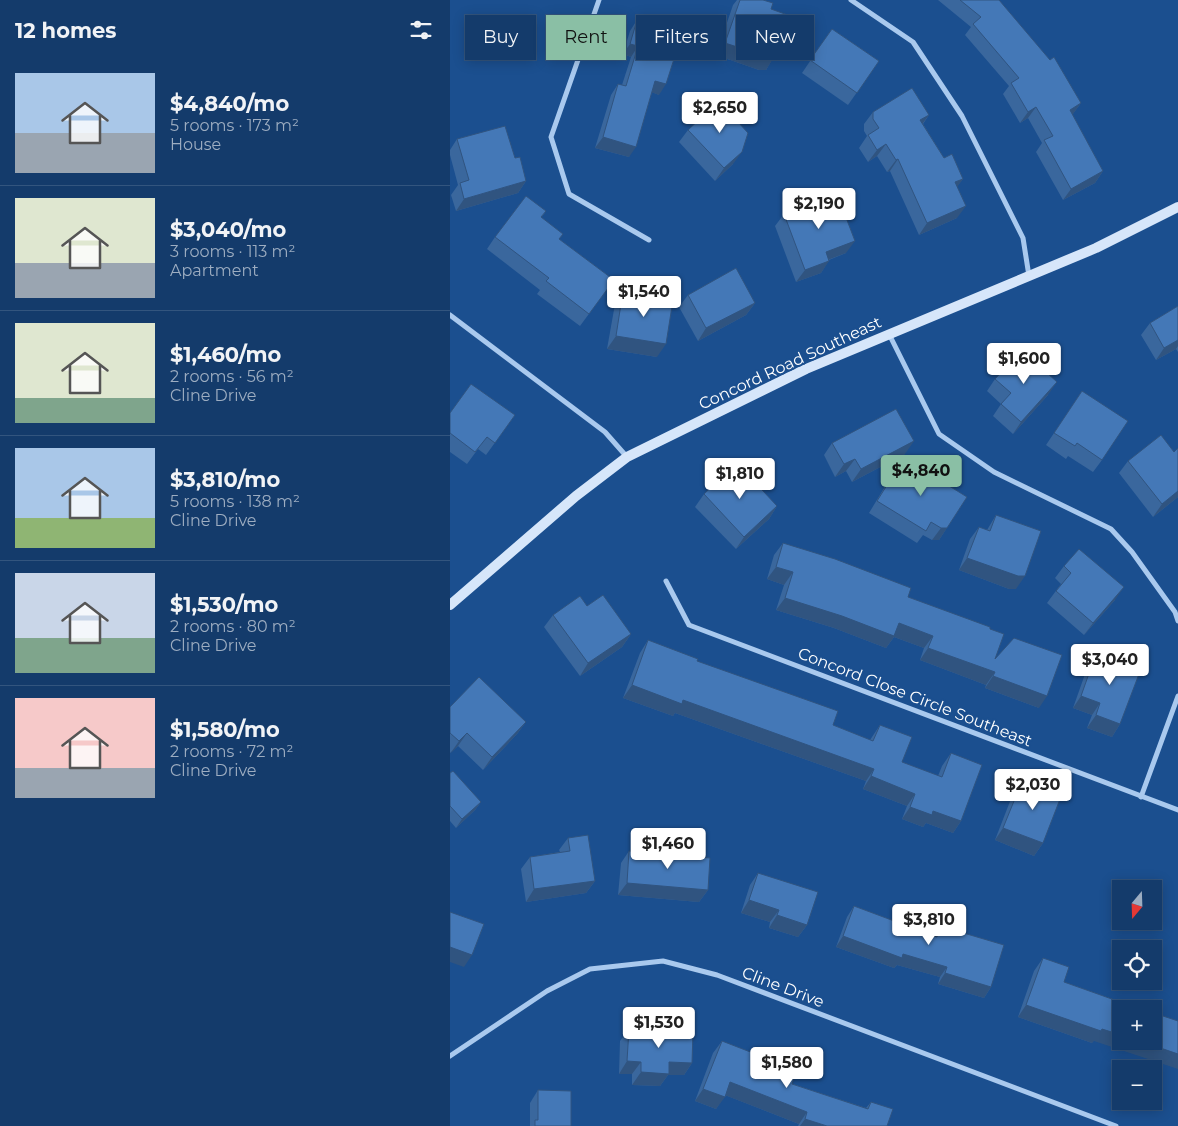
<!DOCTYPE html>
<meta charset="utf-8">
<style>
:root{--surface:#143b6b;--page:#1d4271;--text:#f1f3f6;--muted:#9dadc1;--line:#33557e;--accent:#8abfa5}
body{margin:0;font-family:Montserrat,sans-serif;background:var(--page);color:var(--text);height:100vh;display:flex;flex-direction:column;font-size:19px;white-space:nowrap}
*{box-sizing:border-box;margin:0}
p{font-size:16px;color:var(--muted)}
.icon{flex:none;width:28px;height:28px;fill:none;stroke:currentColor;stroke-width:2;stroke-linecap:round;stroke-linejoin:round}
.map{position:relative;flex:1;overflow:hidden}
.drawer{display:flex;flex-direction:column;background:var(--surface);width:450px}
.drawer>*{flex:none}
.hud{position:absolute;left:15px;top:15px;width:475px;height:45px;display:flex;gap:10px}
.needle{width:32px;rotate:199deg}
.fabs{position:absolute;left:662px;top:880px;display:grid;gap:10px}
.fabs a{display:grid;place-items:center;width:50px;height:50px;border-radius:0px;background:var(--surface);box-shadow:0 2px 12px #0003,0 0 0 1px var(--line);font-size:25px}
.price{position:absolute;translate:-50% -42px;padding:0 11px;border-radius:5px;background:#fff;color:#222;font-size:16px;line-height:32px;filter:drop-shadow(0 1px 2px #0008)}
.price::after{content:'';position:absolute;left:50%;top:30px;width:15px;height:11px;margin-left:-8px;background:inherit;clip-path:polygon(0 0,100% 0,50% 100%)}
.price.current{background:var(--accent);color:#111}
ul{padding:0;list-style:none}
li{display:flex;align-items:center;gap:15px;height:125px;padding:0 15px}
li+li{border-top:1px solid var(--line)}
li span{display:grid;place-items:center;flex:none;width:140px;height:100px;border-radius:0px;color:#555}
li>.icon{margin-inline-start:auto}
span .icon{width:60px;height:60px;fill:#fffc;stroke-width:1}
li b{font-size:21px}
h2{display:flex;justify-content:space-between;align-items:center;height:60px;padding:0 15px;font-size:21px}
.pill{padding:0 18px;border-radius:0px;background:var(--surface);box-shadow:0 2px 12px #0003,0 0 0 1px var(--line);font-size:18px;line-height:45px}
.pill.current{background:var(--accent);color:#111}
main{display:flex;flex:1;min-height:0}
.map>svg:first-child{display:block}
</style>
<main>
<section class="drawer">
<h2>12 homes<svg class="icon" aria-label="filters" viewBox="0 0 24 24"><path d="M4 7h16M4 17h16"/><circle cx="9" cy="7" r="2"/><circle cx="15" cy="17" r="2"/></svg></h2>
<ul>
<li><span style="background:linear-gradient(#a9c7e8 60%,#9aa5b1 0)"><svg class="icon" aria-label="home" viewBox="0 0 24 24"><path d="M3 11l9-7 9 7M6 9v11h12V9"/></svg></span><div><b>$4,840/mo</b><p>5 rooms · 173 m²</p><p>House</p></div></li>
<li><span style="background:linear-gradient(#dfe7d0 65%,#9aa5b1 0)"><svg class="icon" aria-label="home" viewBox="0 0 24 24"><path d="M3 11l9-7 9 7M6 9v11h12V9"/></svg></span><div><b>$3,040/mo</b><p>3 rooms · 113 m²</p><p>Apartment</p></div></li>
<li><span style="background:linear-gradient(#dfe7d0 75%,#7fa58c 0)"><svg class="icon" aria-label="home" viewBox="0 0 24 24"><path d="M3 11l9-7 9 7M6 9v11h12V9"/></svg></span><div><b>$1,460/mo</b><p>2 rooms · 56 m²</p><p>Cline Drive</p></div></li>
<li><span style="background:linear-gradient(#a9c7e8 70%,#8fb573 0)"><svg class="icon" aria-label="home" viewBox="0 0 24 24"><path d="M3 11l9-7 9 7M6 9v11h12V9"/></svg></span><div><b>$3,810/mo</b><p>5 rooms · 138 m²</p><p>Cline Drive</p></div></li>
<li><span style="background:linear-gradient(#c9d6e8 65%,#7fa58c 0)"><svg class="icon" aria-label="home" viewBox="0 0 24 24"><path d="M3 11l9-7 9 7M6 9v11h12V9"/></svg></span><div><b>$1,530/mo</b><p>2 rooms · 80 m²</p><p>Cline Drive</p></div></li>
<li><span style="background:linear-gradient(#f6c9c9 70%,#9aa5b1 0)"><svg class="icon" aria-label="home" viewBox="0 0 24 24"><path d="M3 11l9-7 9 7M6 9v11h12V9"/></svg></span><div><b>$1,580/mo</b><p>2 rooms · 72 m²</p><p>Cline Drive</p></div></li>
</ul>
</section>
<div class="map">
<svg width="728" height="1126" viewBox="0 0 728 1126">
<rect width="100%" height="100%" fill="#1b4f8f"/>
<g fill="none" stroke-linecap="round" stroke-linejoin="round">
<!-- street -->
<g stroke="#a9c9ee" stroke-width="5">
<polyline points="149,0 101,137 119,194 199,240"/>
<polyline points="401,0 463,42 512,116 573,238 579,276"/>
<polyline points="0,315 155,432 177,457"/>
<polyline points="439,334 489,434 544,472 661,529 682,552 725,612 728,621"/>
<polyline points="216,581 239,625 728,810"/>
<polyline points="691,797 728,696"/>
<polyline points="0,1056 97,991 140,969 213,961 267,975 666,1126"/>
</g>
<!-- secondary -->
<polyline stroke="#d6e6fa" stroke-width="10" points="0,605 126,496 177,457 356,369 646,248 728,207"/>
</g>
<!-- wall -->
<g fill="#3a679d">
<polygon points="287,0 313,0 321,9 342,41 333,53 327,51 316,70 309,70 266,55 283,5"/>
<polygon points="488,0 549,0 631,103 622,115 653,171 645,183 613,200 586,152 592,143 578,118 570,123 553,94 559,86 515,35 521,27"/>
<polygon points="187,20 209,95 202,92 179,157 145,148 161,95 168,84 172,85 181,57 173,54 180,31"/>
<polygon points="382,29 429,61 398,105 352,73"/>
<polygon points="423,112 479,115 473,124 494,158 513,179 507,186 507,218 469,235 440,171 437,172 427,156 418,162 409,148 417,136 414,131 414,124"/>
<polygon points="238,130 283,164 265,181 229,142"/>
<polygon points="7,139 65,158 76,181 68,193 6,211 1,195 8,185 0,155 0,150"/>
<polygon points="96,211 91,218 109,239 164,280 130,326 87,294 90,290 37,249 45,237"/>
<polygon points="334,214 396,253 379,260 371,273 346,282 325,226"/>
<polygon points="173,291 207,357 157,349 165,304"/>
<polygon points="238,295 305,303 296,315 248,341 229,307"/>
<polygon points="728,306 728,352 726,349 706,360 691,335 700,323"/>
<polygon points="545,379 598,395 563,434 543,416 551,404 537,391"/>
<polygon points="632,391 652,460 643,472 618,456 616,459 596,445"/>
<polygon points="0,413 65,415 36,455 28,449 17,464 0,452"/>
<polygon points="382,443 455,454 402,482 396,471 385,477 374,455"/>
<polygon points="454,458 517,497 489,540 482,540 473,535 467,543 419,513 445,470"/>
<polygon points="678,461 728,497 703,517 669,473"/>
<polygon points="254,494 327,506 319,519 286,549 245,507"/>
<polygon points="546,515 566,589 559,589 509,570 520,539 529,527 537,530"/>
<polygon points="333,543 458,597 540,629 545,659 589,708 535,688 536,685 470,660 474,648 444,637 436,648 384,628 326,610 334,585 317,579 324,555"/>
<polygon points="614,566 665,600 634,635 597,603 611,584 605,578"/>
<polygon points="137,606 181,634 172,647 130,676 94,627 103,615"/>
<polygon points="198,640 247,661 383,725 420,740 430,725 452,762 488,776 492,766 501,753 511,821 503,833 476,823 473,827 452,819 457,806 413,789 416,781 225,713 223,716 173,698 190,653"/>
<polygon points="648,648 668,666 670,724 662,737 637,728 642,715 623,708 640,660"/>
<polygon points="0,707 76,722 67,734 33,770 8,746 0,753"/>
<polygon points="0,773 31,802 25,810 6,828 0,821"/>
<polygon points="573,779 593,843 584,856 545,840 564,791"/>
<polygon points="118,838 145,881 136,893 76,902 71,869 80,857 110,852 109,850"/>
<polygon points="179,851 258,890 249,902 168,895 171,863"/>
<polygon points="308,873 357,925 348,937 319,928 320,922 291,913 300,885"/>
<polygon points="404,906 484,936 490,926 541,987 534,998 488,984 490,977 447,965 444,968 386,947 397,917"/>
<polygon points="593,958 614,982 662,999 642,1043 568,1017 584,971"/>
<polygon points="179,1029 242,1063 234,1075 218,1075 210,1086 182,1085 182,1074 169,1074 170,1041"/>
<polygon points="272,1041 342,1084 416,1108 421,1102 437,1126 348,1126 349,1124 275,1095 266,1109 245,1101 263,1053"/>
<polygon points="88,1090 121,1126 80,1126 80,1103"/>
</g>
<!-- shaded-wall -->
<g fill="#305480">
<polygon points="331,37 342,41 333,53 323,50"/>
<polygon points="275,43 324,57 316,70 309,70 266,55"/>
<polygon points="180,44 188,46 181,57 173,54"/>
<polygon points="205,81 216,84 209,95 198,91"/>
<polygon points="631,103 623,114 612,121 620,110"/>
<polygon points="586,107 578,118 570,123 578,112"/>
<polygon points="479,115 470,127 470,120"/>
<polygon points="153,137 186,147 179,157 145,148"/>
<polygon points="436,144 427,156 418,162 427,150"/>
<polygon points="292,152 283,164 265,181 274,168"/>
<polygon points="448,159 440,171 437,172 446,160"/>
<polygon points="653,171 645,183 613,200 621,189"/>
<polygon points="513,179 504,191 505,182"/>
<polygon points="76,181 68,193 6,211 14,199"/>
<polygon points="516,206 507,218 469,235 477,223"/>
<polygon points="405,241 396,253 367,264 376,252"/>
<polygon points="379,261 371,273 346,282 355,270"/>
<polygon points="305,303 296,315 248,341 256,328"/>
<polygon points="166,336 216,344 207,357 157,349"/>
<polygon points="728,340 728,346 726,349 706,360 714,348"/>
<polygon points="607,382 598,395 563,434 571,422"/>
<polygon points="464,441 455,454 402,482 411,469"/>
<polygon points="405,459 396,471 385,477 394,464"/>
<polygon points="728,491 728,497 703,517 712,504"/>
<polygon points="327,506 319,519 286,549 294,537"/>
<polygon points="491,528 497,528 489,540 482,540"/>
<polygon points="517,558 575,576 566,589 559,589 509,570"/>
<polygon points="326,567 343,572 334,585 317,579"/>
<polygon points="674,587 665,600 634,635 643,623"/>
<polygon points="335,598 449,623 483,636 474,648 444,637 436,648 384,628 326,610"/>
<polygon points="181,634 172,647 130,676 138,663"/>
<polygon points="478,648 545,672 536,685 470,660"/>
<polygon points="543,676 597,696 589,708 535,688"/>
<polygon points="182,685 233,700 424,769 416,781 225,713 223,716 173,698"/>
<polygon points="631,696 650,703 642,715 623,708"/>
<polygon points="646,715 670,724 662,737 637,728"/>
<polygon points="76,722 67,734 33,770 42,757"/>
<polygon points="17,733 8,746 0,754 9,741"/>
<polygon points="421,776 465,794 457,806 413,789"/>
<polygon points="31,802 25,810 6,828 12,819"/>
<polygon points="460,807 483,811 511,821 503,833 476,823 473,827 452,819"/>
<polygon points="553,828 593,843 584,856 545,840"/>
<polygon points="145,881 136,893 76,902 84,889"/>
<polygon points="177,883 258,890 249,902 168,895"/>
<polygon points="299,900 329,910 320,922 291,913"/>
<polygon points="327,915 357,925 348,937 319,928"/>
<polygon points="393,936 453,954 497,967 490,977 447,965 444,968 386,947"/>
<polygon points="0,947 22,955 14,967 0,962"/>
<polygon points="495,973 541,987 534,998 488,984"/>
<polygon points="576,1005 671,1035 671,1041 690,1041 728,1054 728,1069 644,1041 642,1043 568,1017"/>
<polygon points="177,1061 191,1062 182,1074 169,1074"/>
<polygon points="219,1062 242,1063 234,1075 218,1075 210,1086 182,1085 191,1072"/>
<polygon points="280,1082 357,1112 349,1124 272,1094"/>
<polygon points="253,1089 275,1097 266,1109 245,1101"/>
<polygon points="355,1119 377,1126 350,1126"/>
</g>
<!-- building -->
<g fill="#4478b7" stroke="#305480">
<polygon points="290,0 313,0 323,3 321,9 349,19 342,41 331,37 324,57 318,57 275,43"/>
<polygon points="510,0 549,0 600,60 604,57 631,103 620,110 653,171 621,189 594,140 603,136 586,107 578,112 561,83 569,78 523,24 531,17"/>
<polygon points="187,20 232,34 216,84 205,81 186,147 153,137 168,84 176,86 188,46 180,44"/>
<polygon points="382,29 429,61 407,93 360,60"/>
<polygon points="462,88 479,115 470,120 494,158 502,154 513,179 505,182 516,206 477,223 448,159 446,160 436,144 427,150 418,135 429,128 423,119 423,112"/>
<polygon points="269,101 298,133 292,152 274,168 238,130"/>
<polygon points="55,126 65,158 70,157 76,181 14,199 10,183 19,180 7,139"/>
<polygon points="387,194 405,241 376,252 379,261 355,270 334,214"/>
<polygon points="76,196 96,211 91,217 113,234 109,239 164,280 139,314 96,281 99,278 45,237"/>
<polygon points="286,268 305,303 256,328 238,295"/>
<polygon points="173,291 223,300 216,344 166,336"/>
<polygon points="728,306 728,340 714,348 700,323"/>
<polygon points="572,350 607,382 571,422 551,404 561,393 545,379"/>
<polygon points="21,384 65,415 45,443 37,437 25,452 0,433 0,413"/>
<polygon points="632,391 678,421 652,460 627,443 625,446 604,433"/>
<polygon points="446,409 464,441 411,469 405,459 394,464 382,443"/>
<polygon points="711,435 724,452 728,448 728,491 712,504 678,461"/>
<polygon points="454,458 517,497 497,528 491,528 481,522 476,531 427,501"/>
<polygon points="287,463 327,506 294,537 254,494"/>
<polygon points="546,515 591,531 575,576 568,576 517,558 529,527 540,531"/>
<polygon points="333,543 385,559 461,588 458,597 540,627 540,629 554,634 545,659 564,638 612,655 597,696 543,676 545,672 478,648 483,636 449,623 444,636 392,616 335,598 343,572 326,567"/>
<polygon points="629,549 674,587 643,623 606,591 621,573 614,566"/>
<polygon points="153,595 181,634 138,663 103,615 130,596 137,606"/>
<polygon points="198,640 248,659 247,661 388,711 383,725 423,741 430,725 462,737 452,762 492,777 501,753 532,765 511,821 483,811 482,815 460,807 465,794 421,776 424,769 233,700 232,704 182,685"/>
<polygon points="648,648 672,656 668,666 689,674 670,724 646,715 650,703 631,696"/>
<polygon points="29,677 76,722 42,757 17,733 9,741 0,733 0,707"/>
<polygon points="3,771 31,802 12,819 0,806 0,773"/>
<polygon points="573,779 612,794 593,843 553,828"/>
<polygon points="138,835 145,881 84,889 80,857 120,851 118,838"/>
<polygon points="179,851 260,858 258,890 177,883"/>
<polygon points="308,873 368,892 357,925 327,915 329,910 299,900"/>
<polygon points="404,906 487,937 490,926 554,945 541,987 495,973 497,967 453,954 452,958 393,936"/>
<polygon points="0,912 34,924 22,955 0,947"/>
<polygon points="593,958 619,967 614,982 690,1009 671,1009 671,1035 652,1029 651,1031 576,1005"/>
<polygon points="704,1013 728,1021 728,1054 690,1041 704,1041"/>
<polygon points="179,1029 243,1032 242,1063 219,1062 219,1074 191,1072 191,1062 177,1061"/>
<polygon points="272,1041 347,1070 342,1084 418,1109 421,1102 443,1109 437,1126 377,1126 355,1119 357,1112 280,1082 275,1097 253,1089"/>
<polygon points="88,1090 121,1091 121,1126 85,1126 85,1120 88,1120"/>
</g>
<g text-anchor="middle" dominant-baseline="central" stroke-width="4" stroke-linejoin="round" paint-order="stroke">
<!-- street labels -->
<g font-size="16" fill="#fff" stroke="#1b4f8f">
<text transform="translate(340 363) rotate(-25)">Concord Road Southeast</text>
<text transform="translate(465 697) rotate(21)">Concord Close Circle Southeast</text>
<text transform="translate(333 987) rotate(21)">Cline Drive</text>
</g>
</g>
</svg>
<div class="fabs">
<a><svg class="needle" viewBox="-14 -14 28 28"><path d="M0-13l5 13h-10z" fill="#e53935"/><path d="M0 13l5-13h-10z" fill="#9dadc1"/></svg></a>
<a><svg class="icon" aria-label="locate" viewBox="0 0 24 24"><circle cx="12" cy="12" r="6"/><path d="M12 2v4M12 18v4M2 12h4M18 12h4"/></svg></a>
<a>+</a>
<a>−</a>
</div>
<b class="price" style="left:270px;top:134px">$2,650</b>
<b class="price" style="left:369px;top:230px">$2,190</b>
<b class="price" style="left:194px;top:318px">$1,540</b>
<b class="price" style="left:574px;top:385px">$1,600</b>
<b class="price current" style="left:471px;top:497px">$4,840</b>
<b class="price" style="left:290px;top:500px">$1,810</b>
<b class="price" style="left:660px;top:686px">$3,040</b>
<b class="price" style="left:583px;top:811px">$2,030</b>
<b class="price" style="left:218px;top:870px">$1,460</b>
<b class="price" style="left:479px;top:946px">$3,810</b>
<b class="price" style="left:209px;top:1049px">$1,530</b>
<b class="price" style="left:337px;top:1089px">$1,580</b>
<div class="hud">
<a class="pill">Buy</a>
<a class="pill current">Rent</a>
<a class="pill">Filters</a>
<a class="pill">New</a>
</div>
</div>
</main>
